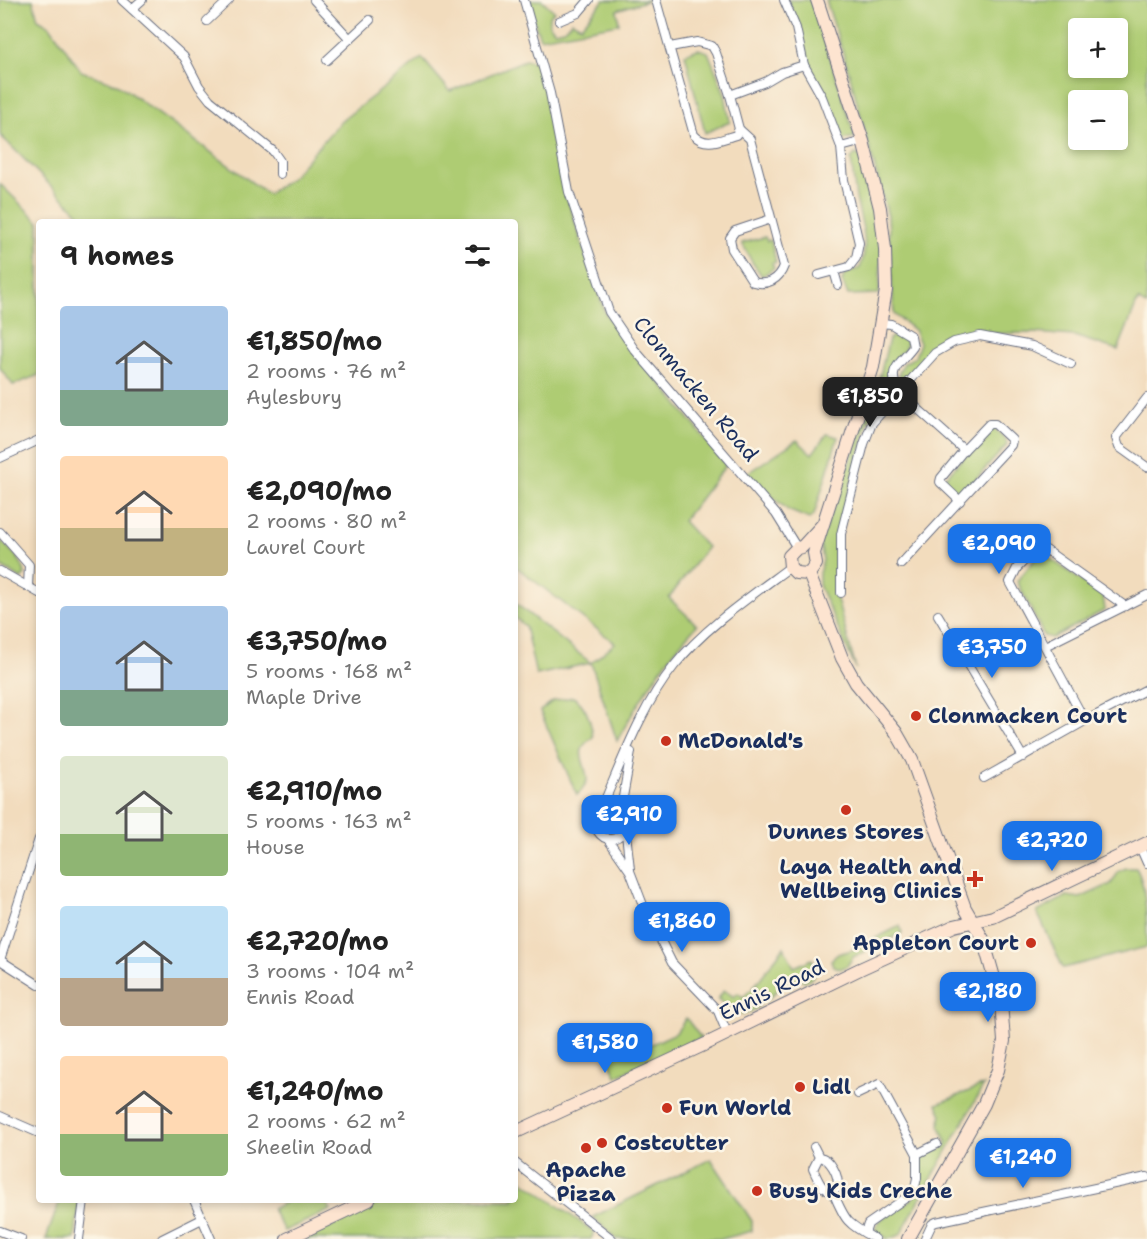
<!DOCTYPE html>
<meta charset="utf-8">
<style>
:root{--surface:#fff;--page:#f6f6f6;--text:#222;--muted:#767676;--accent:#1a73e8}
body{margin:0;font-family:"Shantell Sans",sans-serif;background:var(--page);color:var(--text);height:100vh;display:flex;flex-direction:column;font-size:22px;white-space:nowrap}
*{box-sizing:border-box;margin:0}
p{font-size:20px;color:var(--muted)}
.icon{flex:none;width:33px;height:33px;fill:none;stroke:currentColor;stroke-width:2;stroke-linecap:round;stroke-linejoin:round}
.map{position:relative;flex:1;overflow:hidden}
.panel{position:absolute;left:36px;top:219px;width:482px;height:984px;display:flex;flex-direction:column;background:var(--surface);border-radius:6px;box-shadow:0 3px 9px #0003}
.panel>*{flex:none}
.tools{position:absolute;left:1068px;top:18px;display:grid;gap:12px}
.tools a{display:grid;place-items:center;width:60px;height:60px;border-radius:6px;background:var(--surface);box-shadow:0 3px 9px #0003;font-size:30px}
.price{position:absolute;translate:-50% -51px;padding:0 14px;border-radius:12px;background:var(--accent);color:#fff;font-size:20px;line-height:39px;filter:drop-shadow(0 2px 3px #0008)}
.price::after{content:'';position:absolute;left:50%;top:36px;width:18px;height:14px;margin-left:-9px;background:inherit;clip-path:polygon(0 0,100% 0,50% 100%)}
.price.current{background:#222;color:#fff}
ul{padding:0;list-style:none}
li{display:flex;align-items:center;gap:18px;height:150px;padding:0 24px}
li span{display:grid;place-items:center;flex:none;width:168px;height:120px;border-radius:6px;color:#555}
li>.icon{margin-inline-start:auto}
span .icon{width:72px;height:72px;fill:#fffc;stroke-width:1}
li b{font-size:26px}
h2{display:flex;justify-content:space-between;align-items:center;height:72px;padding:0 24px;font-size:26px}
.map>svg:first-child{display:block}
</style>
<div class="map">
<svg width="1147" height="1239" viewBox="0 0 1147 1239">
<rect width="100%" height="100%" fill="#fcf5e5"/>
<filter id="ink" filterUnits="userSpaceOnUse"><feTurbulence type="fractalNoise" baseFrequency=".0167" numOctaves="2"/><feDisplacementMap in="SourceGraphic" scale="12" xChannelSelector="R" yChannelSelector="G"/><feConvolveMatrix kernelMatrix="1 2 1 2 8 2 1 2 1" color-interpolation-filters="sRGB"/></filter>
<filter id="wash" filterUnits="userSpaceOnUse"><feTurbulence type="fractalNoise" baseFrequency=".008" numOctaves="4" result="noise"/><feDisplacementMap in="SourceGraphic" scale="24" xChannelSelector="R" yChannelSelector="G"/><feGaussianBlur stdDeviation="1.35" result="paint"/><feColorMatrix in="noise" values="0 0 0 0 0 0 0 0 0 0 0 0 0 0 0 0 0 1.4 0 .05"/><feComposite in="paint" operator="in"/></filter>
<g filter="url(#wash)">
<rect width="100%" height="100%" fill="#f2dcbd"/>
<!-- green -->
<g fill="#aecc73" stroke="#647e68" stroke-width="1.5" fill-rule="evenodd">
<path d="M0,0H33L38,19L50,26L81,71L119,85L268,194L292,177L340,122L422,58L450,91L525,60L537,62L554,123L567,198L605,313L726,465L683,521L707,547L669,598L697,625C664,660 640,698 617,741L591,663L536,675L525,626L515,618V603L591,663L615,643L515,566L514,222H87L0,135Z"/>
<polygon points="532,0 542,0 554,11 549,17 549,24 555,31 564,29 572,21 581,26 604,0 649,0 617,10 619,24 540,38 528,4"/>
<polygon points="788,0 812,0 855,137 843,140 823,89 812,71 801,32"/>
<path d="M826,0H1147V306L1138,300L1118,350L1074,336L1033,333L957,334L935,345L904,379L900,378L899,372L904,363L915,357L920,343L914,330L894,314L888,216L848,69ZM1078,28H1118V68H1078ZM1078,100H1118V140H1078Z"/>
<polygon points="698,49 708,52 725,94 730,122 705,133 685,54"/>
<path d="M855,154L866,157L882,247L879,294L848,295L842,281L845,274L860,268C870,241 861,224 856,198C854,185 853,173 851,160Z"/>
<polygon points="0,184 39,222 39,375 13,385 0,368"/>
<polygon points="765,237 767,241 771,240 776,262 772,263 774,268 762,276 752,262 742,243"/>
<path d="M899,333L906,338V347C893,362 882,371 893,392L869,420L837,533L836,596L856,669L819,585V573L823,560L820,543L877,387L889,339Z"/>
<polygon points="993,428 1006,440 1007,445 963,493 957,495 945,483 945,478 989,429"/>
<polygon points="827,434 838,437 814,515 809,519 788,510 746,474 797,440 812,454"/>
<path d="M0,540C10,550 24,561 25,575L21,579L0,566Z"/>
<polygon points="1045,555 1103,596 1105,610 1052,638 1044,636 1017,581 1036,558"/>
<path d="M573,697C586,704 591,722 593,737C571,752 587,761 587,781L581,791L577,795L540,711L553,701Z"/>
<path d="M1126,868H1136C1147,885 1147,925 1147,947L1063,968L1037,912L1067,896L1080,898L1111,884L1119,871Z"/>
<polygon points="900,926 902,933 853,957 847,966 840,969 833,966 831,960 838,954 852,950"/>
<polygon points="784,947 794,967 812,959 816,969 812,978 805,981 800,979 776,991 771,997 761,1002 756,1009 743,1015 736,1013 718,999 724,990 734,997 738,993 743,997 753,988"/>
<polygon points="686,1018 701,1038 616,1076 606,1053 610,1051 614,1055 637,1045 641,1049 676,1033"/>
<path d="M984,1085L900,1235L888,1239L875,1231C878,1212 906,1209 916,1195C924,1183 915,1164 925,1154C933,1147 943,1155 947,1142L939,1125L942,1115L937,1104Z"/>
<polygon points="711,1159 752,1221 752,1231 722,1239 616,1239 593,1217"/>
<polygon points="515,1175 594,1232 591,1239 305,1239 386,1200 514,1200"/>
<polygon points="60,1200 79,1200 75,1239 46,1239"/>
<polygon points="290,1200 329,1200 327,1204 331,1210 284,1231 272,1209"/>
</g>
</g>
<g filter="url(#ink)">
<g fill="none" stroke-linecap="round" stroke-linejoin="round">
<defs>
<g id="street">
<polyline points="122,0 184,57 199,86 210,100 273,151 280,161 280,174"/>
<polyline points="314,0 350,39"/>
<polyline points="524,0 550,93 569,192 609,312 634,349 776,514 797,548"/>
<path d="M656,0L694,135C706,148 721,139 736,135L739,129L730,95L765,82L782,72L804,65"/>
<polyline points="784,0 796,28 804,65 822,97 841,147 863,141"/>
<polyline points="132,9 142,0"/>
<polyline points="207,21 229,0"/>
<polyline points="559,21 578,13 589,0"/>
<polyline points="670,47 697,42 712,46 716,53 730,95"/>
<polyline points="327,60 370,20"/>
<path d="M739,129L750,139L784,266C779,280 767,286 753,282L732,249L730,238L735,231L771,219"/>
<polyline points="834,271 838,285"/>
<polyline points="819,275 849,267 856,258 859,243 844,180 841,147"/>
<path d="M881,323L891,324L911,336L913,347C900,365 886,368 899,392L964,450L989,424H995L1012,440L1011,445L901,564"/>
<polyline points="1147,398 1116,438 1119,447 1147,467"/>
<polyline points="0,458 39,440"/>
<polyline points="960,501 940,482 941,478 964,450"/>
<polyline points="0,532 29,565 28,587"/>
<polyline points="0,571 39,593"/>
<polyline points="841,593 841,534 864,444 872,423 935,353 954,342 980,336 1032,346 1071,364"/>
<polyline points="938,615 1023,757"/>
<polyline points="1045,646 1147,595"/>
<polyline points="1085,721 1010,582 1017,568 1034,551 1046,550 1125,606"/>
<polyline points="984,778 1085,721 1147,689"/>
<path d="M603,805C623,758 642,706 674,666C704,628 751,596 790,567"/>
<polyline points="623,808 623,797 631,752"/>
<path d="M626,830C598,862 577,798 613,803C620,804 625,808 627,814C630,821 626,826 626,832C627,845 629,857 630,870"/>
<polyline points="607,838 630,871 643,905 672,963 718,1011 727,1033"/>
<polyline points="1140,847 1147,863"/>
<polyline points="0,960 39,839"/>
<polyline points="0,960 39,985"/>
<polyline points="858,1094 879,1084 917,1154 917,1178 915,1187 910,1195 868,1224 865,1233"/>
<polyline points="0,1116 39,1133"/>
<path d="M814,1147L819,1157C831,1158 839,1176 838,1188L833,1192C821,1191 818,1179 813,1169L819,1157"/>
<polyline points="917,1154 937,1144"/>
<polyline points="514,1162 612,1239"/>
<path d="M833,1192C846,1223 847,1223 875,1239"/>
<polyline points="194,1200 211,1239"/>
<polyline points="0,1231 21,1239"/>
<polyline points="79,1239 84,1200"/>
<polyline points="162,1239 202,1219"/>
<polyline points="925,1239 932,1224 936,1222 1147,1177"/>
</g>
<g id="secondary">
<polyline points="817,0 863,141 880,208 885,249 886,290 873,367 814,553 816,564 809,574 796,573 790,567 789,556 797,548 802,547 823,524"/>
<polyline points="809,574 842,658 856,683 896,732 912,760 965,908 983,939 1001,1002 1004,1041 998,1070 984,1104 908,1239"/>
<polyline points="514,1133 708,1043 860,969 954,926 993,917 1147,843"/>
<polyline points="287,1239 369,1200"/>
</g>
</defs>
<!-- street casing -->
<use href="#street" stroke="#666c7f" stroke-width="10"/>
<!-- secondary casing -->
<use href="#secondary" stroke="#666c7f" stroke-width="14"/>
<!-- street -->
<use href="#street" stroke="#fff" stroke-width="8"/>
<!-- secondary -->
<use href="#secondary" stroke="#fde4d0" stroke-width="12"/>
</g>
</g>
<!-- markers -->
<g fill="#c8321e" stroke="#fcf5e5" stroke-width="2">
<circle cx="916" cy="716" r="6"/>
<circle cx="666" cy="741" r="6"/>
<circle cx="846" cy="810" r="6"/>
<path d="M972 870h6v6h6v6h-6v6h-6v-6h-6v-6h6z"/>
<circle cx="1031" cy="943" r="6"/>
<circle cx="800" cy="1087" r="6"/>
<circle cx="667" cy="1108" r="6"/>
<circle cx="602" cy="1143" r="6"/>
<circle cx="586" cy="1148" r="6"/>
<circle cx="757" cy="1191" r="6"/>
</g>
<g text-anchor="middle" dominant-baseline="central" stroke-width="5" stroke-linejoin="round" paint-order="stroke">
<!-- street labels -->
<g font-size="21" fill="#1b2f5e" stroke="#fcf5e5">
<text transform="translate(696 389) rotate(50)">Clonmacken Road</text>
<text transform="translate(772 990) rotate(-26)">Ennis Road</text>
</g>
<!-- poi labels -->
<g font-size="21" font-weight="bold" fill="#1b2f5e" stroke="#fcf5e5" text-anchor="start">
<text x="928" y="716">Clonmacken Court</text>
<text x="678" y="741">McDonald's</text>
<text x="846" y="832" text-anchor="middle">Dunnes Stores</text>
<text x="962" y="867" text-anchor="end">Laya Health and<tspan x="962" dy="24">Wellbeing Clinics</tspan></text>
<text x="1019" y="943" text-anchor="end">Appleton Court</text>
<text x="812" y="1087">Lidl</text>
<text x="679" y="1108">Fun World</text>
<text x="614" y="1143">Costcutter</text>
<text x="586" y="1170" text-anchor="middle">Apache<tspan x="586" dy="24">Pizza</tspan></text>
<text x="769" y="1191">Busy Kids Creche</text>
</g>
</g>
</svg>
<div class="tools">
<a>+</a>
<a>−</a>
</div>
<b class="price current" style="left:870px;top:428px">€1,850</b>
<b class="price" style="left:999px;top:575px">€2,090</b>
<b class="price" style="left:992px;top:679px">€3,750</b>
<b class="price" style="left:629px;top:846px">€2,910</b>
<b class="price" style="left:1052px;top:872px">€2,720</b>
<b class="price" style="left:682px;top:953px">€1,860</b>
<b class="price" style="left:988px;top:1023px">€2,180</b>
<b class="price" style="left:605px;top:1074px">€1,580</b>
<b class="price" style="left:1023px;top:1189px">€1,240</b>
<section class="panel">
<h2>9 homes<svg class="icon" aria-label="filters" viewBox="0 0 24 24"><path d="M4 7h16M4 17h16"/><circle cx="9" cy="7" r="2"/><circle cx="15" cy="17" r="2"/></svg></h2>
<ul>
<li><span style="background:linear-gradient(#a9c7e8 70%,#7fa58c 0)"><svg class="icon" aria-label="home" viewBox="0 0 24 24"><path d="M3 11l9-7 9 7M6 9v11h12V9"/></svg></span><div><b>€1,850/mo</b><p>2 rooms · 76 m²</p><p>Aylesbury</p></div></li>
<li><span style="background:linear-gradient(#ffd9b3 60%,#c2b280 0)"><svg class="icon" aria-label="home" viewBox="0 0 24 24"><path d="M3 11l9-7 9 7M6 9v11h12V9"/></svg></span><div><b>€2,090/mo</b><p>2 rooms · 80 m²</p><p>Laurel Court</p></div></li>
<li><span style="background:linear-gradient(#a9c7e8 70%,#7fa58c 0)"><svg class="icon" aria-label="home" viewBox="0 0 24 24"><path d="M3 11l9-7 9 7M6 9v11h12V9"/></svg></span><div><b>€3,750/mo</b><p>5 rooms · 168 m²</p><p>Maple Drive</p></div></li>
<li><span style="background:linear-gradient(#dfe7d0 65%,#8fb573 0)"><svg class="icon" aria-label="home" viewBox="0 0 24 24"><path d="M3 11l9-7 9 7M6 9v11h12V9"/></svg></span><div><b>€2,910/mo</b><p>5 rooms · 163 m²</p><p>House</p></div></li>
<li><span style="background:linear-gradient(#bfe0f5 60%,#b9a48a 0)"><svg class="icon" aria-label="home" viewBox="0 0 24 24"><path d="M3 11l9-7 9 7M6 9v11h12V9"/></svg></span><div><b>€2,720/mo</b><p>3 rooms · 104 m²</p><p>Ennis Road</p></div></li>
<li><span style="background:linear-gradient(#ffd9b3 65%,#8fb573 0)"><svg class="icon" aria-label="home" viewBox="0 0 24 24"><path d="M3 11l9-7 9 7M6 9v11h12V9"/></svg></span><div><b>€1,240/mo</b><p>2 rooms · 62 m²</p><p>Sheelin Road</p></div></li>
</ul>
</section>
</div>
